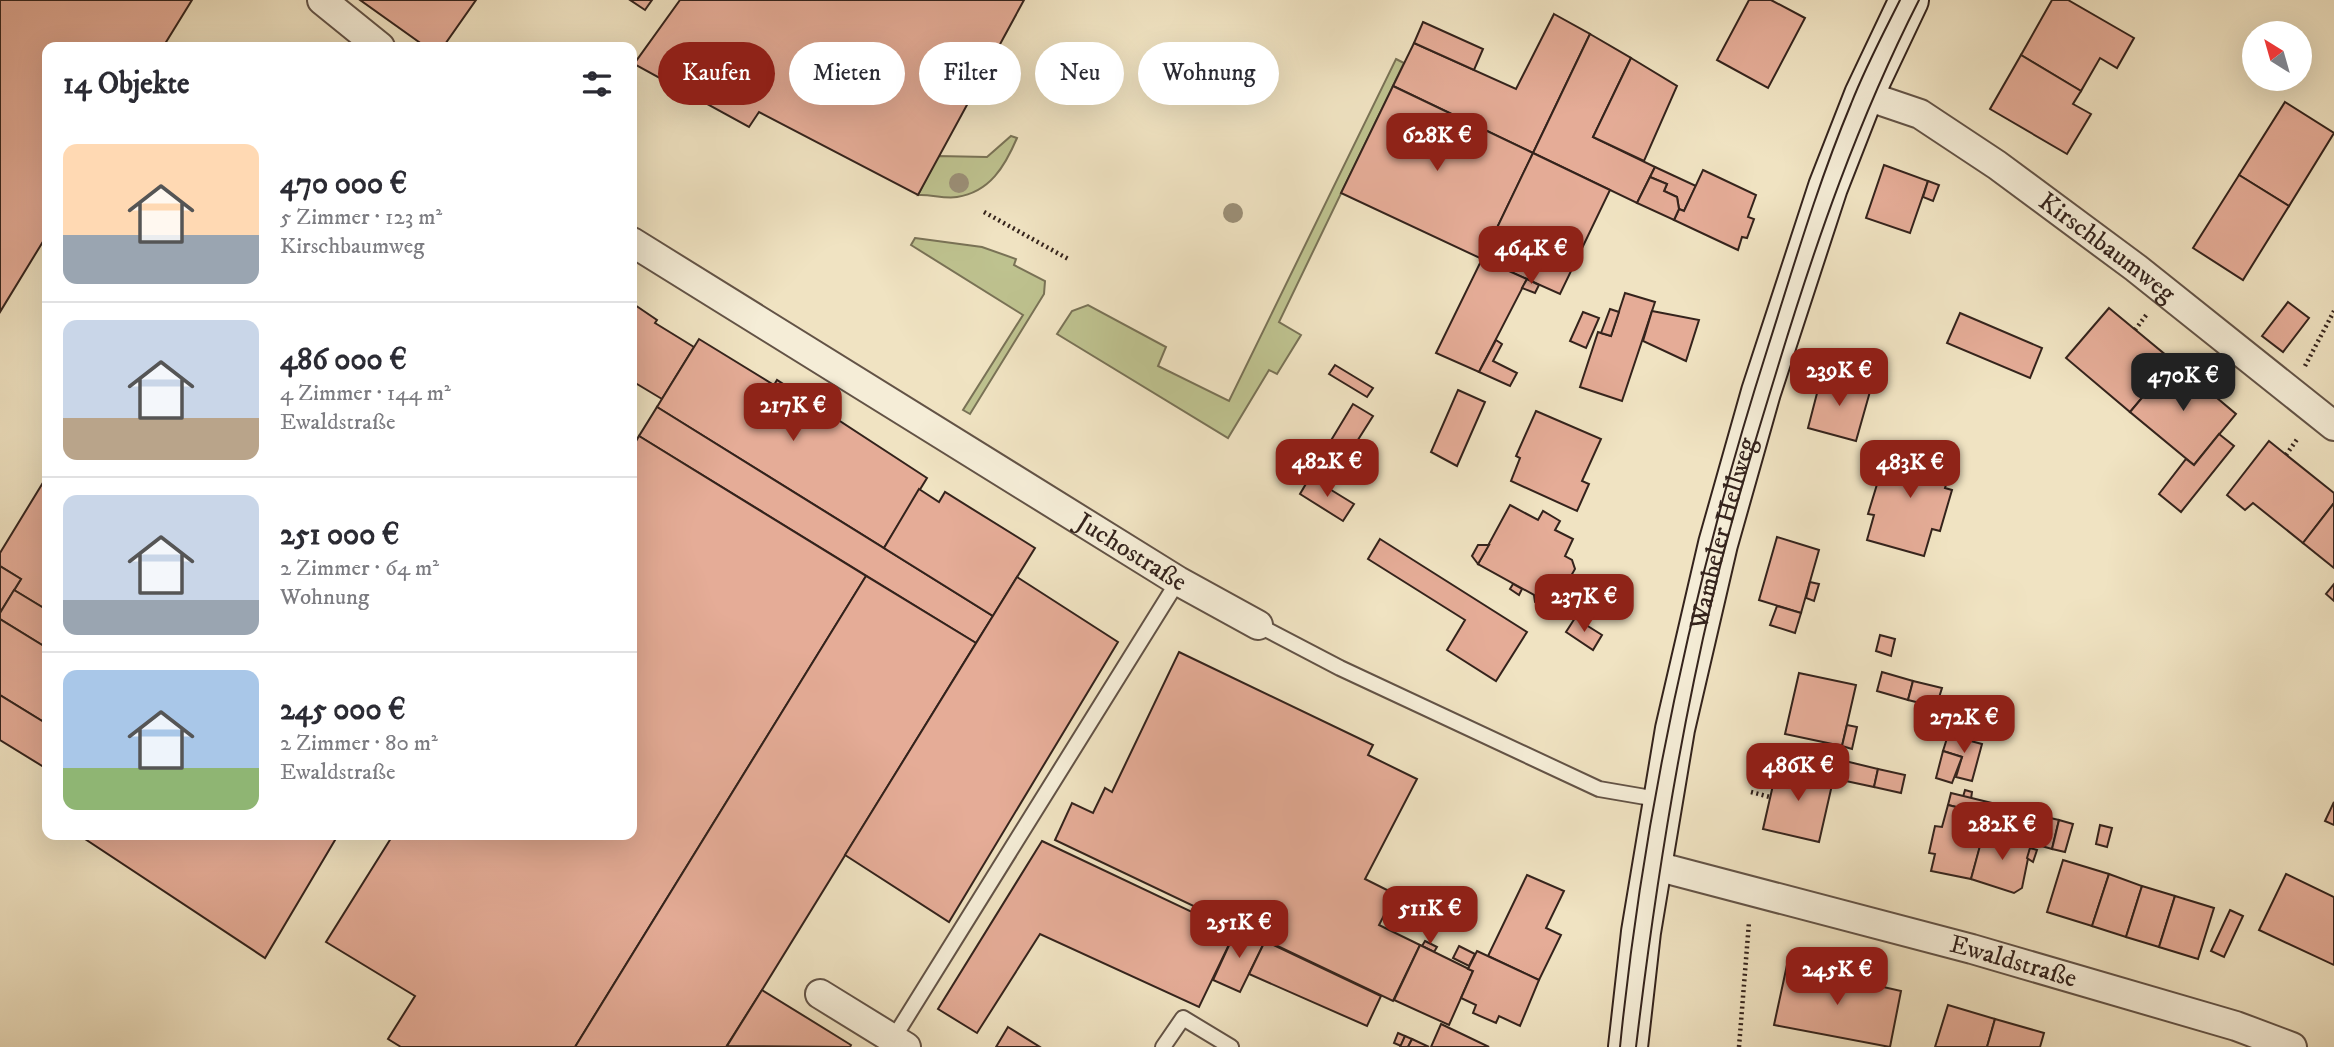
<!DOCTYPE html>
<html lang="de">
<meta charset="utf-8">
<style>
:root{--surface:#fff;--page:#f7f7f7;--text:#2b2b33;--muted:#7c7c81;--line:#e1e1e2;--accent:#8f2418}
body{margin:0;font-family:"IM FELL DW Pica",serif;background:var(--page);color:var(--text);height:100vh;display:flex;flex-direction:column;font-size:26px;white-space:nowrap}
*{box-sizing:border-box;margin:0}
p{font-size:23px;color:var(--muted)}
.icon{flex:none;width:38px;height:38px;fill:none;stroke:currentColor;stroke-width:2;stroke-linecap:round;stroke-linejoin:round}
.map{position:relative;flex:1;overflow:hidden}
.sheet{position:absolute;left:42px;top:42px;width:595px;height:798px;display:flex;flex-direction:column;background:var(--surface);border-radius:14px;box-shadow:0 7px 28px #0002}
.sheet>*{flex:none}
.banner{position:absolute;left:658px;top:42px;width:665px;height:63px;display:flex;gap:14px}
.needle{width:46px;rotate:323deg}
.buttons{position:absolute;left:2242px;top:21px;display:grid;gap:14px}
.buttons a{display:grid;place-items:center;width:70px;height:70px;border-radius:50%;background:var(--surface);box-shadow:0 7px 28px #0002;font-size:35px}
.price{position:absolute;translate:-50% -60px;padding:0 16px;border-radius:14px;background:var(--accent);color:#fff;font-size:23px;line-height:46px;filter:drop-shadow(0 2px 4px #0008)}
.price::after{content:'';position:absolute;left:50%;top:42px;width:21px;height:16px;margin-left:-10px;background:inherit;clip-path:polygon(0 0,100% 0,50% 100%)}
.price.on{background:#222;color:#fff}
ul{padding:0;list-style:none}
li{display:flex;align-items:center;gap:21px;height:175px;padding:0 21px}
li+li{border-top:2px solid var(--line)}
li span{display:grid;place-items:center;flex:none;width:196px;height:140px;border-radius:14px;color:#555}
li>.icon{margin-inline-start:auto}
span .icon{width:84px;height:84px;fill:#fffc;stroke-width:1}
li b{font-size:30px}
h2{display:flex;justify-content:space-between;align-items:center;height:84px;padding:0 21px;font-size:30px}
.chip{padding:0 24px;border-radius:32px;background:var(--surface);box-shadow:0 7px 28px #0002;font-size:24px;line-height:63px}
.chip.on{background:var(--accent);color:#fff}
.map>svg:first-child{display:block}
</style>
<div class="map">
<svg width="2334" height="1047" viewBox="0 0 2334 1047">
<rect width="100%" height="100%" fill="#f0e3c2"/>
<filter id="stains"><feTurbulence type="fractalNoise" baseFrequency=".00286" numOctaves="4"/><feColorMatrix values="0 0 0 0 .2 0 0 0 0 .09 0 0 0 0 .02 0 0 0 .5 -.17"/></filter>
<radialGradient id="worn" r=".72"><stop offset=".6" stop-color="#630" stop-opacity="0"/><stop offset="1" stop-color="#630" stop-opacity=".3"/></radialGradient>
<!-- green -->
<g fill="#bec28f" stroke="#797256" stroke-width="2">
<polygon points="1396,59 1404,63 1279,322 1301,335 1277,374 1269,370 1228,438 1057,334 1072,311 1088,305 1166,347 1158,366 1229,401"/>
<path d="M1011,136L1017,138C1005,166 990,192 957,197C943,199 931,194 918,195L938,156L987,157Z"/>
<polygon points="915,238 982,247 1016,259 1014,265 1045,281 1044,294 970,414 963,410 1023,315 911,245"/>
</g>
<!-- building -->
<g fill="#e5ac97" stroke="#34231c" stroke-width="2">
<polygon points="0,0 192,0 163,47 47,47 47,235 0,312"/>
<polygon points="360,0 476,0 443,47 426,47"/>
<polygon points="630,0 652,0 645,10"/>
<polygon points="680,0 1024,0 918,195 759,112 749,127 634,64"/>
<polygon points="1749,0 1771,0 1805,18 1768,88 1717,60"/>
<polygon points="2052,0 2068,0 2134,38 2117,68 2100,58 2081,91 2021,55"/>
<polygon points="1554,14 1590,34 1533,153 1393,86 1414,43 1516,89"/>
<polygon points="1423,22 1483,49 1474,70 1414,43"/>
<polygon points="1590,34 1631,58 1593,137 1655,167 1637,203 1533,153"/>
<polygon points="2021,55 2081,91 2073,104 2091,114 2067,154 1990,109"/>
<polygon points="1631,58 1677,86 1644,161 1593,137"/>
<polygon points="1393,86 1533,153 1482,259 1341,193"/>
<polygon points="2285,102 2334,133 2289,206 2239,175"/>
<polygon points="1533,153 1610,190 1560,294 1482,259"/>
<polygon points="1884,165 1928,181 1910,233 1866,218"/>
<polygon points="1655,167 1696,186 1684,211 1679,209 1677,197 1664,191 1667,184 1650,177"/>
<polygon points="1703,170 1756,195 1748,217 1754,219 1747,238 1742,237 1738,250 1674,220 1679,209 1684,211"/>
<polygon points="2239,175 2289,206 2243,280 2193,248"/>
<polygon points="1650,177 1667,184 1664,191 1677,197 1679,209 1674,220 1637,203"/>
<polygon points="1928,181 1939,185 1933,201 1923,197"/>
<polygon points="1482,259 1527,279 1479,372 1436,353"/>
<polygon points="1527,279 1539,285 1535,293 1522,288"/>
<polygon points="1625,293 1655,302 1622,401 1580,387 1598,332 1611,336"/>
<polygon points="2288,302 2309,318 2283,352 2262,336"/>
<polygon points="632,303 657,320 655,323 694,347 662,399 632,381"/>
<polygon points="2109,308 2173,361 2130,412 2066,358"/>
<polygon points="1610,309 1619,312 1611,336 1601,333"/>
<polygon points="1652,311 1699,320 1686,361 1643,341"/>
<polygon points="1583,312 1599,318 1586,348 1570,341"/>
<polygon points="1960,313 2042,348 2030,378 1947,343"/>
<polygon points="699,339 774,385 777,380 927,478 884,548 657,407"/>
<polygon points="1496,340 1502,344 1493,361 1517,373 1510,386 1479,372"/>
<polygon points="2173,361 2236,414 2194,465 2130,412"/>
<polygon points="1335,365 1373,388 1367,397 1329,374"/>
<polygon points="1822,374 1871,388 1856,441 1808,428"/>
<polygon points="1458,390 1485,402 1457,466 1431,452"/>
<polygon points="1353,404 1373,416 1337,473 1318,462"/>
<polygon points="657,407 993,616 976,643 639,436"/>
<polygon points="1536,411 1601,439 1582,481 1589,484 1577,511 1511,481 1520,458 1516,456"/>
<polygon points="2219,434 2234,446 2181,512 2159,494 2186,459 2194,465"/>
<polygon points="639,436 866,576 575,1047 401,1047 388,1039 415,996 326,942 393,835 632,835 632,448"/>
<polygon points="2269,441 2334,493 2334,503 2303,543 2253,503 2245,510 2227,495"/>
<polygon points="1894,444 1954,460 1945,488 1952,490 1940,531 1932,529 1924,556 1867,540 1874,515 1868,514 1882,468 1887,469"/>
<polygon points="47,476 47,610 14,590 21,579 0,566 0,553"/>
<polygon points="1310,477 1354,504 1343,521 1300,494"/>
<polygon points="919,489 939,502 945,492 1035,548 993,616 884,548"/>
<polygon points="2334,503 2334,568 2303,543"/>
<polygon points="1510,505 1538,520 1543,511 1560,521 1555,530 1573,539 1565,556 1572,560 1575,569 1567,583 1560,585 1551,580 1545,591 1549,597 1545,604 1535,602 1534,595 1478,564"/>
<polygon points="1777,537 1819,550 1801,613 1759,600"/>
<polygon points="1380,539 1527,632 1496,681 1447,650 1465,620 1368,559"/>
<polygon points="1478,545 1489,545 1478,564 1472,556"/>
<polygon points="0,566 21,579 0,613"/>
<polygon points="866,576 976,643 762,990 726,1047 575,1047"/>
<polygon points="1017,577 1118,642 949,922 845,855"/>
<polygon points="1810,582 1819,584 1814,601 1806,598"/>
<polygon points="1513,584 1522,589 1519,595 1510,589"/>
<polygon points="2334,584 2334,601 2326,594"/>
<polygon points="14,590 47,610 47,648 0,619 0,613"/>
<polygon points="1777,606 1801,613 1795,633 1770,625"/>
<polygon points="1575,618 1602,635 1593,650 1566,632"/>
<polygon points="0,619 47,648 47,724 0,695"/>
<polygon points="1880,635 1895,639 1891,656 1876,651"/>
<polygon points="1179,652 1373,745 1368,755 1417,779 1365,879 1395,894 1379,925 1420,945 1393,1001 1055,840 1072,803 1093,813 1105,788 1112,792"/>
<polygon points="1882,672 1913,681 1908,700 1877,691"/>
<polygon points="1799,673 1856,685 1842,746 1785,734"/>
<polygon points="1913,681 1942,688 1936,707 1908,700"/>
<polygon points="0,695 47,724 47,769 0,740"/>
<polygon points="1847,725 1857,727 1852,749 1842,746"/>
<polygon points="1948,735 1982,744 1972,781 1956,777 1962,757 1943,751"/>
<polygon points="1943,751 1962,757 1952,783 1936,778"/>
<polygon points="1845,761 1878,769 1874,787 1841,780"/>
<polygon points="1778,763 1834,776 1819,842 1763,829"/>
<polygon points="1878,769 1905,775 1901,793 1874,787"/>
<polygon points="1965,790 1972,792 1971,799 1963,797"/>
<polygon points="1951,793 1992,803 1989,815 1948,805"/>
<polygon points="2334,802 2334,825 2325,821"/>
<polygon points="1948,805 1989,815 1971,879 1931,871 1935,854 1929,853 1935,826 1942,827"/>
<polygon points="1989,815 2007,820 2002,836 1984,831"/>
<polygon points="2046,817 2059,820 2052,849 2038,845"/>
<polygon points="2059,820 2073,824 2065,852 2052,849"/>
<polygon points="2100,825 2112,828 2107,847 2096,844"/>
<polygon points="2005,829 2026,835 2024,842 2002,836"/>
<polygon points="1984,831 2031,844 2022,888 2014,893 1971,879"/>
<polygon points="79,835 338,835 265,958"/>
<polygon points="1042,841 1196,914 1198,909 1237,928 1199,1007 1040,934 977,1033 938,1009"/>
<polygon points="2030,848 2037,850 2033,862 2027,858"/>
<polygon points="2063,860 2109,874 2092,926 2047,912"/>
<polygon points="2109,874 2142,886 2126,937 2092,926"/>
<polygon points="2286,874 2334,897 2334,965 2259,930"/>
<polygon points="1527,875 1564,891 1546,928 1561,935 1539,980 1488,956"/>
<polygon points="2142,886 2175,896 2159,947 2126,937"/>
<polygon points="2175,896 2214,908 2198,959 2159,947"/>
<polygon points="2230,910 2243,916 2224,957 2211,951"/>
<polygon points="1237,928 1265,941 1240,992 1213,980"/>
<polygon points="1265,941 1381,996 1367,1026 1249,974"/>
<polygon points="1425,941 1437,947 1434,952 1422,946"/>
<polygon points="1420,945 1473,971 1449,1025 1394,1000"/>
<polygon points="1459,946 1475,954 1469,966 1453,958"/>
<polygon points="1477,951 1539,980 1520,1026 1499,1016 1496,1023 1473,1013 1476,1005 1461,998 1473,971 1468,969"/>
<polygon points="1787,965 1901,991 1890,1047 1774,1025"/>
<polygon points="762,990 851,1045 850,1047 727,1046"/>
<polygon points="1948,1005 1995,1019 1987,1047 1935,1047"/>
<polygon points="1995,1019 2044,1033 2040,1047 1987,1047"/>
<polygon points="1441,1024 1489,1047 1431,1047"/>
<polygon points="1008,1027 1040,1047 996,1047"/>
<polygon points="1398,1033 1405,1036 1401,1046 1394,1043"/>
<polygon points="1405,1036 1412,1039 1408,1047 1400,1047"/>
<polygon points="1412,1039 1429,1047 1408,1047"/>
</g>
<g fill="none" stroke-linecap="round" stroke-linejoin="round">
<defs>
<g id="service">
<polyline points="1258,625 1340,668 1599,789 1663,800"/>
<polyline points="893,1039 1178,581"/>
<polyline points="1163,1047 1183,1018 1231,1047"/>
</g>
<g id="minor">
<polyline points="322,0 380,47"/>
<path id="s1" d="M1864,95L1920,114L1997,165L2136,268L2334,426"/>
<path id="s2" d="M632,242L1178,581L1258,625"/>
<path id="s3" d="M1652,865L1972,949L2236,1026L2292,1047"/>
<polyline points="820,994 906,1047"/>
</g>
<g id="secondary">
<path id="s4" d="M1628,1047L1641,932L1675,729L1718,544L1761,392L1828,187L1864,95L1909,0"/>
</g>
</defs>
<!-- service casing -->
<use href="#service" stroke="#635346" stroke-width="18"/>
<!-- minor casing -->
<use href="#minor" stroke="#635346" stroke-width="32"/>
<!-- secondary casing -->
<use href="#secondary" stroke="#34231c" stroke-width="42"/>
<!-- path -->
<g stroke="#34231c" stroke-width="4.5" stroke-dasharray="2 3.5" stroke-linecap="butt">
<polyline points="984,212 1070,260"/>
<polyline points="2135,330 2147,314"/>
<polyline points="2305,366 2334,311"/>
<polyline points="2195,380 2208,364"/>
<polyline points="2286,455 2298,438"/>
<polyline points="1806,769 1808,762"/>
<polyline points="1751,792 1770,797"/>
<polyline points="1739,1047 1749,922"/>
</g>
<!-- service -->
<use href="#service" stroke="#f5edd7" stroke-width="14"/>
<!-- minor -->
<use href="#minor" stroke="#f5edd7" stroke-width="28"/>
<!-- secondary -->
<use href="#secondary" stroke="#f5edd7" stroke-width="38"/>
<!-- tram -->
<g stroke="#34231c" stroke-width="2">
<path d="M1620,1047C1644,808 1695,576 1768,347C1794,265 1818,183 1851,104C1865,68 1883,34 1900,0"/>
<path d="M1636,1047C1654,896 1677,747 1712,599C1730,523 1753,448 1776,373C1815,244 1858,120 1919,0"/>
</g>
</g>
<!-- trees -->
<g fill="#9b8f77">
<circle cx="959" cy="183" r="10"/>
<circle cx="1233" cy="213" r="10"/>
</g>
<g text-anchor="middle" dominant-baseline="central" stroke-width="6" stroke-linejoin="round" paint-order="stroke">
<!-- street labels -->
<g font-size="26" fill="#34231c" stroke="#f5edd7">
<text stroke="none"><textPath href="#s1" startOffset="289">Kirschbaumweg</textPath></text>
<text stroke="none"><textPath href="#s4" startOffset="523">Wambeler Hellweg</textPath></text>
<text stroke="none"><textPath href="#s2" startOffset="588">Juchostraße</textPath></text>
<text stroke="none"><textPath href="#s3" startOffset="374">Ewaldstraße</textPath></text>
</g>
</g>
<rect width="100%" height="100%" filter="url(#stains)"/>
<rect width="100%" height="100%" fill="url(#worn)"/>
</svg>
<div class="buttons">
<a><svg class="needle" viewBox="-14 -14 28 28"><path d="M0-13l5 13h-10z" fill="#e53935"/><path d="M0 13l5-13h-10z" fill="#7c7c81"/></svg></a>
</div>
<b class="price" style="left:1437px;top:173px">628K €</b>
<b class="price" style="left:1531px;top:286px">464K €</b>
<b class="price" style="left:1839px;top:408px">239K €</b>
<b class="price on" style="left:2183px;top:413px">470K €</b>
<b class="price" style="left:793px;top:443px">217K €</b>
<b class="price" style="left:1327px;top:499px">482K €</b>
<b class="price" style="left:1910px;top:500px">483K €</b>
<b class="price" style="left:1584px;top:634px">237K €</b>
<b class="price" style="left:1964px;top:755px">272K €</b>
<b class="price" style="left:1798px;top:803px">486K €</b>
<b class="price" style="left:2002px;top:862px">282K €</b>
<b class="price" style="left:1430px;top:946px">511K €</b>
<b class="price" style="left:1239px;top:960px">251K €</b>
<b class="price" style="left:1837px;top:1007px">245K €</b>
<div class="banner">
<a class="chip on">Kaufen</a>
<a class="chip">Mieten</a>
<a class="chip">Filter</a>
<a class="chip">Neu</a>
<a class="chip">Wohnung</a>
</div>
<section class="sheet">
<h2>14 Objekte<svg class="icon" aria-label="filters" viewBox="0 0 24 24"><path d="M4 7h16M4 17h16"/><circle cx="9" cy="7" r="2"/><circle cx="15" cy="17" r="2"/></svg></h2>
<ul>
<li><span style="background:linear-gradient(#ffd9b3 65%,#9aa5b1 0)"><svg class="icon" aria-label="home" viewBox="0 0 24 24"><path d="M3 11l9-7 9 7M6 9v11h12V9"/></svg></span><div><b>470 000 €</b><p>5 Zimmer · 123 m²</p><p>Kirschbaumweg</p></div></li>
<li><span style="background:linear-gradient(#c9d6e8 70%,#b9a48a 0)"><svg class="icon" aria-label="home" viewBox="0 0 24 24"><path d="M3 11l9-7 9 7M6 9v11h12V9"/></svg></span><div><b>486 000 €</b><p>4 Zimmer · 144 m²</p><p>Ewaldstraße</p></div></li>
<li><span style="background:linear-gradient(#c9d6e8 75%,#9aa5b1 0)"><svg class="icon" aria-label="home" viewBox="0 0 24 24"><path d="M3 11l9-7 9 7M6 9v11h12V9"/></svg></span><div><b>251 000 €</b><p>2 Zimmer · 64 m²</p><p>Wohnung</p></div></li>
<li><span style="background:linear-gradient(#a9c7e8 70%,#8fb573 0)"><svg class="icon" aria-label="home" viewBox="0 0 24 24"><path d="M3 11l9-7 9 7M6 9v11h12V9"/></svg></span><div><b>245 000 €</b><p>2 Zimmer · 80 m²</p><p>Ewaldstraße</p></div></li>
</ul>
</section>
</div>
